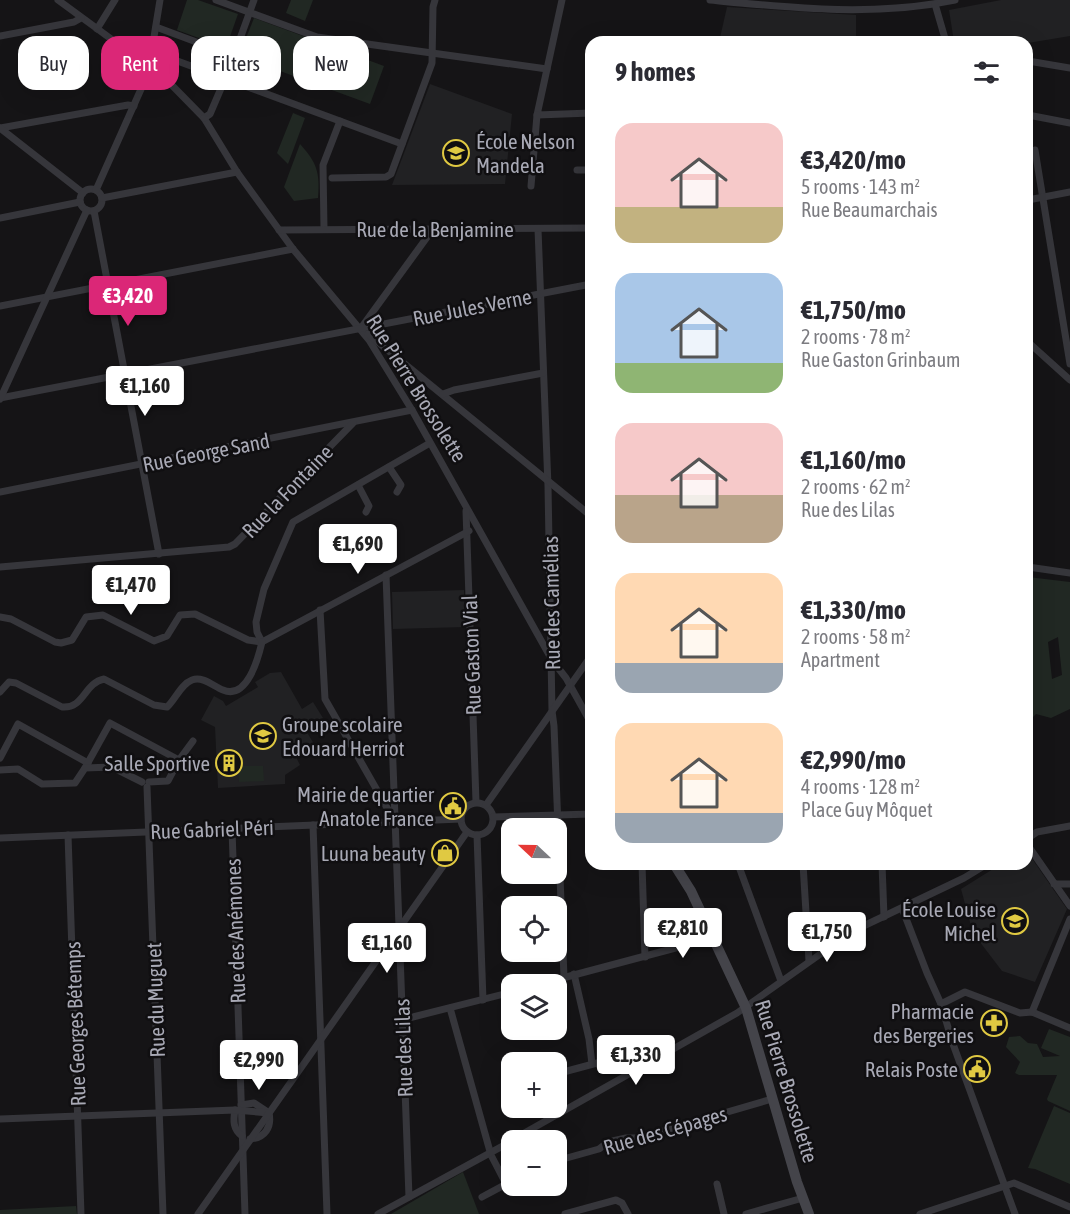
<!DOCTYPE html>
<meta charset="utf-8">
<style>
:root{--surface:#fff;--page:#f7f7f7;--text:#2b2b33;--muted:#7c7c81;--accent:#db2777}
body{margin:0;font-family:"Asap Condensed",sans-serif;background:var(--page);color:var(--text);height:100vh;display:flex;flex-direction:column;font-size:22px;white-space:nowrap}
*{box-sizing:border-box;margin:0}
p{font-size:20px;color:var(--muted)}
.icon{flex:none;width:33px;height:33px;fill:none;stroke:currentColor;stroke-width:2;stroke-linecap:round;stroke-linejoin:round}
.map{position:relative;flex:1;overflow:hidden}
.panel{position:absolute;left:585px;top:36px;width:448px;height:834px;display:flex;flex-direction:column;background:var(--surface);border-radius:18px;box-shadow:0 6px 24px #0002}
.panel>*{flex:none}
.banner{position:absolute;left:18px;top:36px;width:477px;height:54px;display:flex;gap:12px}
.needle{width:39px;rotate:292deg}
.buttons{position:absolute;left:501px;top:818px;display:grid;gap:12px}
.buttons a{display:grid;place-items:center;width:66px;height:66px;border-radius:12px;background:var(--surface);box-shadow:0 6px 24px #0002;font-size:30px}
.price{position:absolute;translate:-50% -51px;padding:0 14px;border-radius:6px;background:#fff;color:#222;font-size:20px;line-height:39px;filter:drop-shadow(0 2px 3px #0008)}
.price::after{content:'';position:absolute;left:50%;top:36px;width:18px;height:14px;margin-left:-9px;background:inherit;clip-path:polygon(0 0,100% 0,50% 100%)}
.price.on{background:var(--accent);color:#fff}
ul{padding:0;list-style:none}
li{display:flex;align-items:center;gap:18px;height:150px;padding:0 30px}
li span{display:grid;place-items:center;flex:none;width:168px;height:120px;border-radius:18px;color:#555}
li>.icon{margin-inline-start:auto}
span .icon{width:72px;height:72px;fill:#fffc;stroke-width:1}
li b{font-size:26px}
h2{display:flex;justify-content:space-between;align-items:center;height:72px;padding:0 30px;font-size:26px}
.chip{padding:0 21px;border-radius:18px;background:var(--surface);box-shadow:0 6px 24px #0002;font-size:21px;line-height:54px}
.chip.on{background:var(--accent);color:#fff}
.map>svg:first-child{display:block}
</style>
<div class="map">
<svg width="1070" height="1214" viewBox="0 0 1070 1214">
<rect width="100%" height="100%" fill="#151416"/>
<!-- built -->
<g fill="#212123">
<polygon points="1001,0 1070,0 1070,36 1028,43 954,42 949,10"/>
<polygon points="727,7 856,15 856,42 719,42"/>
<polygon points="430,84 512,114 505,184 392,185"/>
<polygon points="464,590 465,627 393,629 392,592"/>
<polygon points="281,672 302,709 313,702 323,718 305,729 314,744 295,755 300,765 285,775 285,784 218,788 215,727 201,720 214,696 223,701 226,706 258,687 255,682 270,673"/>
<polygon points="1028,853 1067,909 1035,982 1002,971 973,933 961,889 1001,864 1028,864"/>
</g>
<!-- green -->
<g fill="#212823" fill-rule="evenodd">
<polygon points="187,0 198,0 238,14 226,48 177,30"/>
<polygon points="291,0 313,0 305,21 286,13"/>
<polygon points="254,18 384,66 370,104 239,56"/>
<polygon points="293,113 305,118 288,164 277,153"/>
<path d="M300,144C317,163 320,172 318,198L294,201L284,187Z"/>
<path d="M1028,577L1070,582V709L1051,718L1036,714L1028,722ZM1058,637L1062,675L1052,679L1048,642Z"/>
<polygon points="238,766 263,766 264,781 239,782"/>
<polygon points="1049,1029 1070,1037 1070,1111 1048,1101 1047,1099 1057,1075 1019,1075 1015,1073 1020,1062 1006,1047 1009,1037 1020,1036 1028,1043 1037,1044 1043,1057 1060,1056 1041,1048"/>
<polygon points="1054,1106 1070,1113 1070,1184 1035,1169 1028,1168"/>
<polygon points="463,1172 479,1214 391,1214"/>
<polygon points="76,1206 77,1214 0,1214 0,1210"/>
</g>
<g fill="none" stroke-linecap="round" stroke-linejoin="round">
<!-- street -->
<g stroke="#36363b" stroke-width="7">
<polyline points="58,0 133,55 145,60"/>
<polyline points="216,0 317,37 547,69"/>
<polyline points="562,0 537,115 591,113"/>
<path d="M710,0C792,8 874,17 955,0"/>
<polyline points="935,4 946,42"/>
<polyline points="156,27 234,56"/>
<polyline points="97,29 115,0"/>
<polyline points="0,36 74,22 81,18"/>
<circle cx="154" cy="60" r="9"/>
<polyline points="154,51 153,43 160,0"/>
<polyline points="163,58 172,59 402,144"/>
<polyline points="1028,61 1070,68"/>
<polyline points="156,69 204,118 237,172 293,249 369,340 412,410 552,660 566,678 591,723"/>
<polyline points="1028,115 1070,123"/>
<polyline points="204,118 210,114 228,72 254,0"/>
<polyline points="0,128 128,105 134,106"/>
<polyline points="0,128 83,193"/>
<polyline points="1035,150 1070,364"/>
<polyline points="577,170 591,170"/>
<polyline points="332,178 386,177 391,174 432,63 433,7 435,0"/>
<polyline points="531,186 537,115"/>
<circle cx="91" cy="200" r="11"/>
<polyline points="96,190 150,69"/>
<polyline points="102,198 237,172"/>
<polyline points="1028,200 1070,192"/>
<polyline points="94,211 159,554"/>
<polyline points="0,218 80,202"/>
<polyline points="324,229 323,165 340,121"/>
<polyline points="538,229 548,486 552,711 554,726 564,977"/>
<polyline points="279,230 591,228"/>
<polyline points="0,306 293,249"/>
<polyline points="361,328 433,229"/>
<polyline points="368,334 591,516"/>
<polyline points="1028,342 1070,380"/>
<polyline points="443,394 454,390 543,373"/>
<polyline points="0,398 591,284"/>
<polyline points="0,399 87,210"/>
<polyline points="389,467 401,485 397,492"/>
<polyline points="358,485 369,506 366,512"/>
<polyline points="0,492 412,410"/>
<polyline points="466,511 476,802"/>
<polyline points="0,567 229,547 235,544 353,423"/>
<polyline points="1028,567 1070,573"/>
<polyline points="386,575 409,1197"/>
<polyline points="320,610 325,699 394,820"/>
<polyline points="0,617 11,619 55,642 61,643 72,640 86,617 103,615 154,641 167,636 180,615 195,614 248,640 262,642"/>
<polyline points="262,642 257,632 256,622 264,589 293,522 430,443"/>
<polyline points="262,642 469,531"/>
<path d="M0,692L9,682L16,683L62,707C84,709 84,683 104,679L154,705L167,707C175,700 181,684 192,680C203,676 213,686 223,690C247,700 258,659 262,642"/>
<polyline points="0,758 18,724 88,763"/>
<polyline points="85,768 110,723 179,760"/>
<polyline points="0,770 18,769 42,784 75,783 85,768 112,767 142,782"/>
<polyline points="149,782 168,781 179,760 193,741"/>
<polyline points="147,787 163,1214"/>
<circle cx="477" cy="819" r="16"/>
<polyline points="486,805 591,656"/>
<polyline points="493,817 591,814"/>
<polyline points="313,825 327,1214"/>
<polyline points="232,829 245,1214"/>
<polyline points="68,835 81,1214"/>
<polyline points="477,835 483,1000"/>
<polyline points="0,838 461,819"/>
<polyline points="1028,838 1037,832 1070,826"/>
<polyline points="1028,841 1029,847 1070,906"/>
<polyline points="642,864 645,957"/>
<polyline points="738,864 781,981"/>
<polyline points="803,864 809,961"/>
<polyline points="882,864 884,917"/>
<polyline points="1054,884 1070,884"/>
<polyline points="902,908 927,973 941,1004 953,1044 1015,1214"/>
<polyline points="574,974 589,1039 592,1064"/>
<polyline points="540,984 713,938"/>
<polyline points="941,1004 965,992 1020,1013 1032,1012 1070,1028"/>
<polyline points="450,1008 491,1155 506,1184"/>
<polyline points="1032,1012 1070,919"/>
<polyline points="401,1020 512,992"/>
<polyline points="556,1074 638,1052"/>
<path d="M241,1105L254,1103L269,1113C272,1127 265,1138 250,1139"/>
<path d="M235,1110C233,1121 233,1129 242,1136"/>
<polyline points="0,1119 235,1110 269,1113"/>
<polyline points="512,1140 737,1013 853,931 964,878 987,864"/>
<polyline points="556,1161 599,1149 608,1142 626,1138 638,1138 772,1099"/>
<polyline points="717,1184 724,1214"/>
<polyline points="482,1197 512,1181"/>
<polyline points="198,1214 467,832"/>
<polyline points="378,1214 512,1141"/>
<polyline points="565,1214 616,1200 622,1203 628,1214"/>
<polyline points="746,1214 803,1198"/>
<polyline points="920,1214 1014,1183 1070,1207"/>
</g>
<!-- secondary -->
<polyline stroke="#44444a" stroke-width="10" points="674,864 691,891 746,1008 797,1182 809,1214"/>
</g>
<!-- icons -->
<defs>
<symbol id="school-ring" viewBox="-11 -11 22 22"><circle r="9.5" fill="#100f11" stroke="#e0c942" stroke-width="1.5"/><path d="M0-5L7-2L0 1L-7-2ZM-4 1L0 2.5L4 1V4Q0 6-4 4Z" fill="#e0c942"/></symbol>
<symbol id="building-ring" viewBox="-11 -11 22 22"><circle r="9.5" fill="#100f11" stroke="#e0c942" stroke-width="1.5"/><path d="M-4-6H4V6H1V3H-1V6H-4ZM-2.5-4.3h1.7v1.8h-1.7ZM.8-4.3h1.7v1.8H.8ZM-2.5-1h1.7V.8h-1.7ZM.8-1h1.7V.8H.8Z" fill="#e0c942"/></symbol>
<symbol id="civic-ring" viewBox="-11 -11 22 22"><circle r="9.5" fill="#100f11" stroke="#e0c942" stroke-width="1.5"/><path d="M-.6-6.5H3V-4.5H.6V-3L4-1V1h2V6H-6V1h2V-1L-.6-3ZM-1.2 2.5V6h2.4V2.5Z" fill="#e0c942"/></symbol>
<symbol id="shop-ring" viewBox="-11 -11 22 22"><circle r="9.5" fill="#100f11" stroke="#e0c942" stroke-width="1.5"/><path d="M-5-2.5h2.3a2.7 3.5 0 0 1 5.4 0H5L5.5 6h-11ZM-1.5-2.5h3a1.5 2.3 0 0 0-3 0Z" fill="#e0c942"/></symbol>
<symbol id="pharmacy-ring" viewBox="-11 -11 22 22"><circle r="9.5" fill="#100f11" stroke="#e0c942" stroke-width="1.5"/><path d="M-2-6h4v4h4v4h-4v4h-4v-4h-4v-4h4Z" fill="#e0c942"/></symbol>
</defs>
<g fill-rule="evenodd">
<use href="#school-ring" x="441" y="138" width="30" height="30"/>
<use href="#school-ring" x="248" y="721" width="30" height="30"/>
<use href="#building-ring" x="214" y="748" width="30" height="30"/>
<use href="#civic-ring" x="438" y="791" width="30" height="30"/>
<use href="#shop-ring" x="430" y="838" width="30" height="30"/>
<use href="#school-ring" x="1000" y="906" width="30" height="30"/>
<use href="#pharmacy-ring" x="979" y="1008" width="30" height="30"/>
<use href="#civic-ring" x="962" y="1054" width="30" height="30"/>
</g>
<g text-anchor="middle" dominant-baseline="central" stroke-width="5" stroke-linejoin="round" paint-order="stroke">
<!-- poi labels -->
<g font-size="21" fill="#a8a9b5" stroke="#100f11" text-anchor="end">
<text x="476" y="141" text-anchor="start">École Nelson<tspan x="476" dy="24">Mandela</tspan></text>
<text x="282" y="724" text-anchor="start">Groupe scolaire<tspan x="282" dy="24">Edouard Herriot</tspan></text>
<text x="210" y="763">Salle Sportive</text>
<text x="434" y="794">Mairie de quartier<tspan x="434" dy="24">Anatole France</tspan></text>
<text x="426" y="853">Luuna beauty</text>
<text x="996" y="909">École Louise<tspan x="996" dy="24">Michel</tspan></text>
<text x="974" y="1011">Pharmacie<tspan x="974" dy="24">des Bergeries</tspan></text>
<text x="958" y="1069">Relais Poste</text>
</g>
<!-- street labels -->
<g font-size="21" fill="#a8a9b5" stroke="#100f11">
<text x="435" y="229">Rue de la Benjamine</text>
<text transform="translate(472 307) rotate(-11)">Rue Jules Verne</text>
<text transform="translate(417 388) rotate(58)">Rue Pierre Brossolette</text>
<text transform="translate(206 452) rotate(-11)">Rue George Sand</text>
<text transform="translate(287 491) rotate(-46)">Rue la Fontaine</text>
<text transform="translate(551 603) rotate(-91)">Rue des Camélias</text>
<text transform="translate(471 655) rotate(-92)">Rue Gaston Vial</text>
<text transform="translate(212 829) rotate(-2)">Rue Gabriel Péri</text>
<text transform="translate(235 931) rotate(-92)">Rue des Anémones</text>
<text transform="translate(155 1000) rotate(-92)">Rue du Muguet</text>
<text transform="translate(75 1024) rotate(-92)">Rue Georges Bétemps</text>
<text transform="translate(403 1048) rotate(-92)">Rue des Lilas</text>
<text transform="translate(787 1081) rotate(73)">Rue Pierre Brossolette</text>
<text transform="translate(665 1130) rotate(-16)">Rue des Cépages</text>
</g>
</g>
</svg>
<div class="buttons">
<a><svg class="needle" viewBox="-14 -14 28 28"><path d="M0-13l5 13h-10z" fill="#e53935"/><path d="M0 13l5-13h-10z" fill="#7c7c81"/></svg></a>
<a><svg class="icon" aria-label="locate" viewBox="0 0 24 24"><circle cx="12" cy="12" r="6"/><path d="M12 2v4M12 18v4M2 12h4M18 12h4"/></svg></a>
<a><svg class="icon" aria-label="layers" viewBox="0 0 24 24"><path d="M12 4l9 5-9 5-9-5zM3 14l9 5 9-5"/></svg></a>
<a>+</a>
<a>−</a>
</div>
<b class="price on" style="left:128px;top:327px">€3,420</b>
<b class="price" style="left:145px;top:417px">€1,160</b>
<b class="price" style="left:358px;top:575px">€1,690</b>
<b class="price" style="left:131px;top:616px">€1,470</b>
<b class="price" style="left:683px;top:959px">€2,810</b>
<b class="price" style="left:827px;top:963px">€1,750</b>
<b class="price" style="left:387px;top:974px">€1,160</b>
<b class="price" style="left:636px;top:1086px">€1,330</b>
<b class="price" style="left:259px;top:1091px">€2,990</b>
<div class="banner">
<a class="chip">Buy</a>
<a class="chip on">Rent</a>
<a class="chip">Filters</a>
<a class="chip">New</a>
</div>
<section class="panel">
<h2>9 homes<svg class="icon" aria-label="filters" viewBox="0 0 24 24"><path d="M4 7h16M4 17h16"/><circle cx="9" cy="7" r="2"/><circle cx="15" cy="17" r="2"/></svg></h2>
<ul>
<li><span style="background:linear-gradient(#f6c9c9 70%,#c2b280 0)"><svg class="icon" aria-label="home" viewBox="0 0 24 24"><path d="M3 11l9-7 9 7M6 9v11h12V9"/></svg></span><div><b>€3,420/mo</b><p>5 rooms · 143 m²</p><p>Rue Beaumarchais</p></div></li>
<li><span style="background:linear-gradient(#a9c7e8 75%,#8fb573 0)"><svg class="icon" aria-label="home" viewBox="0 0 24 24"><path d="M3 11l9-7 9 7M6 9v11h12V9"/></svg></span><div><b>€1,750/mo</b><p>2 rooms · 78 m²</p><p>Rue Gaston Grinbaum</p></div></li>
<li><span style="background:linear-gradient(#f6c9c9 60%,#b9a48a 0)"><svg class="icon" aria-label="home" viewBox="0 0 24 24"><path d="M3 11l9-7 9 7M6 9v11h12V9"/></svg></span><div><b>€1,160/mo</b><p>2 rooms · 62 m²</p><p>Rue des Lilas</p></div></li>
<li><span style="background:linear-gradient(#ffd9b3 75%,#9aa5b1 0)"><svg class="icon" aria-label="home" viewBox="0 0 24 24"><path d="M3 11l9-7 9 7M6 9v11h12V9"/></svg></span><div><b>€1,330/mo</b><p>2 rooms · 58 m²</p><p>Apartment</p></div></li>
<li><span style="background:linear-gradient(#ffd9b3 75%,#9aa5b1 0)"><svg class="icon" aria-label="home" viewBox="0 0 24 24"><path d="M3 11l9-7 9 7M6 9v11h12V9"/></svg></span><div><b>€2,990/mo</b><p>4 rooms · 128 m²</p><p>Place Guy Môquet</p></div></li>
</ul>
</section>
</div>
